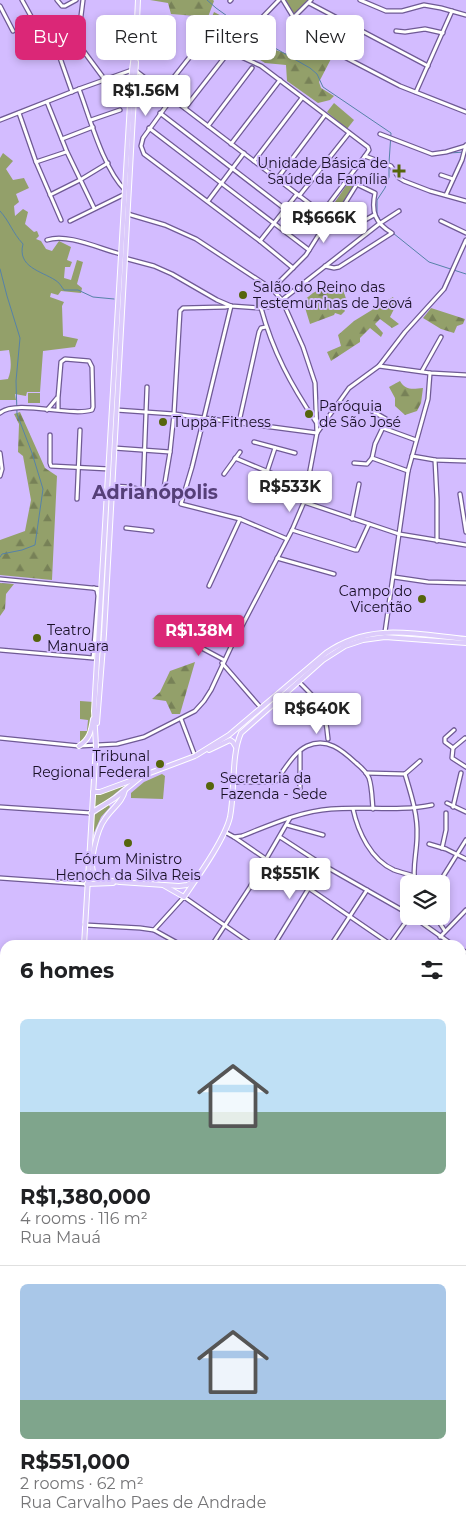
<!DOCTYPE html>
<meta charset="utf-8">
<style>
:root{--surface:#fff;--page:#f6f6f6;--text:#202124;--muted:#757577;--line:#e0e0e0;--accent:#db2777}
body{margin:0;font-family:Montserrat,sans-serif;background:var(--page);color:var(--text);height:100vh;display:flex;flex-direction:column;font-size:19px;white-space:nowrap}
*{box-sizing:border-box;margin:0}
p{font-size:16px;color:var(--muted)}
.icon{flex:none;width:28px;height:28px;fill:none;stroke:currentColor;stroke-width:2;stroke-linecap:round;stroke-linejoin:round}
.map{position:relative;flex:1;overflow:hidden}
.side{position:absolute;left:0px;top:940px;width:466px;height:600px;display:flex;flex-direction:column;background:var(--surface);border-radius:15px 15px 0 0;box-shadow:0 2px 8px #0003}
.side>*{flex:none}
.banner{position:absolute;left:15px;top:15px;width:436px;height:45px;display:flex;gap:10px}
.fabs{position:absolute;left:400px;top:875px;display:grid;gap:10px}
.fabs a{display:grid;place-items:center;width:50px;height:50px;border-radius:8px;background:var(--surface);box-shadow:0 2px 8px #0003;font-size:25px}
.price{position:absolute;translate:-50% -42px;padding:0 11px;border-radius:5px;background:#fff;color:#222;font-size:16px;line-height:32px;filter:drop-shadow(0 1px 2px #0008)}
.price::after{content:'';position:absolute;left:50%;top:30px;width:15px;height:11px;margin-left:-8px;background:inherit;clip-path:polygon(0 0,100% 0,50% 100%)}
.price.selected{background:var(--accent);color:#fff}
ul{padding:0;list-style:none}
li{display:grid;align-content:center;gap:10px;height:265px;padding:0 20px}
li+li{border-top:1px solid var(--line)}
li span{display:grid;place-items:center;height:155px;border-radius:8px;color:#555}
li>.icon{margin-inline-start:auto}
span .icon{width:90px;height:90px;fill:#fffc;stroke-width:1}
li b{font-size:21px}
h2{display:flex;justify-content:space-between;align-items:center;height:60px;padding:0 20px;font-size:21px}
.pill{padding:0 18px;border-radius:8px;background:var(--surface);box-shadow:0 2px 8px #0003;font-size:18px;line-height:45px}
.pill.selected{background:var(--accent);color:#fff}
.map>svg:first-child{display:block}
</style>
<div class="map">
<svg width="466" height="1540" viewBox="0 0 466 1540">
<defs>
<pattern id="forest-firs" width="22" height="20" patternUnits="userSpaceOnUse" patternTransform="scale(1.25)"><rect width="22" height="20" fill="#93a06a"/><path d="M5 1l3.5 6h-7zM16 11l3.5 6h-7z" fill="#778157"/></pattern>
</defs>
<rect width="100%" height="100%" fill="#d3bcff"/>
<!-- green -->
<g fill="#93a06a">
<polygon points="285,0 309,0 295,15"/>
<polygon points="334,103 354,120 347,129 327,112"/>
<path d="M3,153L13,161L6,169L13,180L24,178L29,188L16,194L19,202L14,206L15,216L23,209L28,212L25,224L34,232L37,231L39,236L36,239L41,241L46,249L52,251L59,241L71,247L67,260L72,262L70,267H65L64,278L71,280L77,260L83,262L77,284L82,288L81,293L61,291L58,295L51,293L50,297L64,302L62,306L63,336L78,339L75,347L43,351L40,392H27L26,396L15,394L16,400H0V380L8,379C12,369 11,360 9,350L0,351V158Z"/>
<polygon points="348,183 356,187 337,219 330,222 326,215"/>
<rect x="28" y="393" width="12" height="10"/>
<polygon points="80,701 94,702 90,735 85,742 80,742 80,731 87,731 88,720 80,719"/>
<polygon points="162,774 165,776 163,799 131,798 131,793 144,782"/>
<polygon points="128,783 106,801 110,807 101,817 92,837 93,816 106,807 104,802 94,807 94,795"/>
</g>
<!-- forest -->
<g fill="url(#forest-firs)">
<polygon points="150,0 213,0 214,1 208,17 171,14 168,3"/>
<path d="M214,12C231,20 245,33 260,43C269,49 280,51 290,55L308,44L332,57L319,82L321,88L334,96L330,100L318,103L287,81L286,65L265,63L244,50L223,43L205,34Z"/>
<polygon points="328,285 334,289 342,286 347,302 343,308 345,311 341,315 335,313 334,315 310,324 303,301 313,293"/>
<polygon points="393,297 396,305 390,317 399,324 392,328 380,319 375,324 383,333 381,337 370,328 360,338 360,342 331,361 327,352 341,346 338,335 354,321"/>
<polygon points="431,308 465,319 463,324 457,326 454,333 441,329 423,318"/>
<path d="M400,381C406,391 413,389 423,388L421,403L417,411L405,415L395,406V398L389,387Z"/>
<polygon points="20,412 45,468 57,476 52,580 0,575 0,540 25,531 31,500 23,456 18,452 19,424 14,414"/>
<polygon points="0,583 14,584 6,594 5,609 0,616"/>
<polygon points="195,662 180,714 172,714 166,701 152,699 160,692 170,671"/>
</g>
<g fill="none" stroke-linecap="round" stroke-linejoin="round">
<!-- stream -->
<g stroke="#5682a8" stroke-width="1">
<polyline points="207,0 216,8 259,39 310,68 317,74 323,87 391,133 389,163"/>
<polyline points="449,153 466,152"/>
<polyline points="389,167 389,177 385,188 377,200 377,214 383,225 429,262 466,274"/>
<path d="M0,211C10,222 12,232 23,244C17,267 41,271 55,280C59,282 61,286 64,290H78L93,297L114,299"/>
<polyline points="0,269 7,296 20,338 16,381 17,414 32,453 43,489 35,545 22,550 2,554 0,557"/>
<polyline points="73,1535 77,1540"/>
</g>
<defs>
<g id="minor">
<polyline points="22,0 38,29 47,57 59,55 74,37"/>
<polyline points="57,0 62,6 65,6 76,0"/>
<polyline points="283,0 303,33 310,39 400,86 466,112"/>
<polyline points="360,0 386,11 402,11 424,5 441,8 466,15"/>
<polyline points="230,1 231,0"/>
<polyline points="309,3 428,66"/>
<polyline points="0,6 13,31"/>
<polyline points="294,17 311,0"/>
<polyline points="253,27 279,0"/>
<polyline points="396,31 405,32 425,29 443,33"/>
<polyline points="71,34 81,16 83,0"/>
<polyline points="40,35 59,29 71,34 105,80"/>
<polyline points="208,45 239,56 261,66 368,147 369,150 365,156 322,213"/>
<polyline points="59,55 72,92"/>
<polyline points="136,71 322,213 342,230 347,230 374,215"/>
<path d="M79,89C90,118 103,168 125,190"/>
<polyline points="163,91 200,44"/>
<polyline points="416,92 452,11"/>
<polyline points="172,98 143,138 141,146 144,154 260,241 293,268"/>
<polyline points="47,102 67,152 94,208"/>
<polyline points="185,108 224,58"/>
<polyline points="19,113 36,162 61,220"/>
<polyline points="160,113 285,209"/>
<polyline points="0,120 79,89 132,70"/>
<polyline points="91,120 120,110"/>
<polyline points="208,126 252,68"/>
<polyline points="149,128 309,250"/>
<polyline points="380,134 432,154 446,152 466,146"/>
<polyline points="62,139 93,127"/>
<polyline points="231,144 280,80"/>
<polyline points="365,156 391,166 399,178 404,181 430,191 466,201"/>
<polyline points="254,161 302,98"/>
<polyline points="36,162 66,152"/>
<polyline points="441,175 453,179"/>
<polyline points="277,179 325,115"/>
<polyline points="50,195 80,180 108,163"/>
<polyline points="446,195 462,160 466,145"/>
<polyline points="299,196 349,133"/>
<polyline points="208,201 244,153"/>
<polyline points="70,221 125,194"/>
<polyline points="441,221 466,233"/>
<path d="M47,240C68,233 100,249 121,254"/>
<polyline points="260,241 297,194"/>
<polyline points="124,258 154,266 172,274 217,300 231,306 261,308 284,304"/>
<path d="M325,266L334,268L339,267L392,233C375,223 371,212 375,193L348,180"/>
<polyline points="272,289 306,255 328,220 337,216 357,184"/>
<polyline points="282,300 379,224 399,211"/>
<polyline points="231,306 192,467 181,504 240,519 287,539"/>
<path d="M261,308C273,352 291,385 316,422"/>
<polyline points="379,366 430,373 466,375"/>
<polyline points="422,371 441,337"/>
<polyline points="47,410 57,398"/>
<polyline points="116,410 174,414 317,433"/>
<polyline points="372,411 386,419 386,421 375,444 372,458 408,471"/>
<path d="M0,413C16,399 70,417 92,410L93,407L92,367L89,361L65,359L61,362L58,398V410"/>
<polyline points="239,422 259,332 261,328 266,327"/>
<polyline points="383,428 416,440"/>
<polyline points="317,433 349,388 379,366 405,332 444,289 466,240"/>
<polyline points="50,435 50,463 51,466 109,469"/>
<polyline points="254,442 295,453"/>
<polyline points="114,448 170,452"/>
<polyline points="0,453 2,469 0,476"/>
<polyline points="412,456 435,460 466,461"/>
<polyline points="235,458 307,488"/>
<polyline points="435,460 437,499 437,541"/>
<polyline points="354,463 367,464 372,458"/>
<polyline points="267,472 275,448"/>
<polyline points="224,474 240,452"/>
<path d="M112,486C119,487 127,486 134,488C143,490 153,498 163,494L170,452L174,414L180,311L183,308L225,307L231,306"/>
<polyline points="143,491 147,387"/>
<polyline points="460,494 466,532"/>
<polyline points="77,499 80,430"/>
<polyline points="304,502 399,534 466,545"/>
<polyline points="352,519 359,484"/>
<polyline points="126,528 152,531"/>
<polyline points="292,530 355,550 357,550 369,524"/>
<polyline points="277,558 334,574"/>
<polyline points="394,577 428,582 466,583"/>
<polyline points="0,579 102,589"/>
<polyline points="209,586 240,519"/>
<polyline points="385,632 408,471 428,399 430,373"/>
<polyline points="183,638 224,660"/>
<polyline points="0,650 93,658 98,596 97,590 94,588"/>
<polyline points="222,663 261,708"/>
<path d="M299,682C322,705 325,706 328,739"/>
<polyline points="181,719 195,756"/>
<polyline points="454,730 445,738 445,742 453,748 452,758 466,767"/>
<polyline points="0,738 79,746 117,744 144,737 195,711 204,701 211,690 231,647 292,530 304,502 317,433 315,383 303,347 282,300 272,289 196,239 165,225 131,215 127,213"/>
<polyline points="453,748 465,738"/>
<polyline points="300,752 300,789"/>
<polyline points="366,773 405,774"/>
<path d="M405,774C411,794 418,815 417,836C417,852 412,868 415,884"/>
<polyline points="405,774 420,761"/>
<path d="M233,782H273L276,781C285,769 294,752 307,746C327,737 342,750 356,763C361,767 366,771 369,778C372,787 372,799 373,809"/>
<polyline points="447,803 466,812"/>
<polyline points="0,807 91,813"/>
<polyline points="453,807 461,773"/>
<path d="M353,809C358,832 371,860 394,870C400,872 407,874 414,876"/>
<polyline points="287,825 323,835"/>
<polyline points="225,832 234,837 390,944"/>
<path d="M234,837L242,836C270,825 301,811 331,809C365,806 398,812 432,805"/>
<polyline points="280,837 323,865 409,914"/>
<polyline points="429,844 446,849 466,859"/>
<polyline points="442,848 446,830 446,813"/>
<polyline points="444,875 466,840"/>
<polyline points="0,878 87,884"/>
<polyline points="412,916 453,945"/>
<polyline points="435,916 445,931"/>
<polyline points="85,925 140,928 154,930 181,945"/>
<polyline points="154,930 184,897 253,945"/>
<polyline points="440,937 466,910"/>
<polyline points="390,944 410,916"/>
<polyline points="212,945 250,887 290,818"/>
<polyline points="274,945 323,865"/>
<polyline points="331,945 367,890"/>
<polyline points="461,950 466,952"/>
<polyline points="0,958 5,959"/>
<polyline points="461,997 466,994"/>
<polyline points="461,1018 466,1029"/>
<polyline points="0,1036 5,1037"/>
<polyline points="461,1061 466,1062"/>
<polyline points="461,1091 466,1092"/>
<polyline points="0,1098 5,1099"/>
<polyline points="461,1128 466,1120"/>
<polyline points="461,1142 466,1145"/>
<polyline points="461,1205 466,1201"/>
<polyline points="461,1236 462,1246"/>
<polyline points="461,1246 466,1255"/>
<polyline points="461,1258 466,1255"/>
<polyline points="0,1287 5,1287"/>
<polyline points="461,1309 466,1308"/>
<polyline points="0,1364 5,1364"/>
<polyline points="0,1430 5,1430"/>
<polyline points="461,1483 464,1431"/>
<polyline points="461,1507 466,1507"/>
<polyline points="0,1510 5,1510"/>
<polyline points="15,1535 15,1540"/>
<polyline points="56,1535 58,1540"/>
<polyline points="113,1535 115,1540"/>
<polyline points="307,1540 307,1535"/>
<polyline points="312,1540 312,1535"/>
<polyline points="381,1540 382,1535"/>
<polyline points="384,1540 384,1535"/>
<polyline points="458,1540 458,1535"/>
</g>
<g id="major">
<polyline points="136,42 138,0"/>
<polyline points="97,723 104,634 136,62"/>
<path d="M79,746C90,739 91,731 93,719"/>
<polyline points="209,750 230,740 233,742 236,747"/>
<polyline points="93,792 100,792 138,778"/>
<path d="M91,813L115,798L142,776L195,756L229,735L326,653C370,622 415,634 466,639"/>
<polyline points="120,882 179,886 187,885 194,881"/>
<path d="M121,882C114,881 100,881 95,875C87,865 98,828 105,819C111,809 123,802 125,790"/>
<polyline points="87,884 113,883"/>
<path d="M163,885L184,897C197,878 225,839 230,817C235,792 231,755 241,733L323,660L345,646L363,640L385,637L466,643"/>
<polyline points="84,945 96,746 94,711 132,70 136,40"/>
<polyline points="0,1138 5,1138"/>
<polyline points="0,1209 5,1210"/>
<polyline points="0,1218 5,1218"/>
<polyline points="230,1540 231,1535"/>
<polyline points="235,1540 235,1535"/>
</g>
</defs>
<!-- minor casing -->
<use href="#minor" stroke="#6f5a95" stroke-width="5.5"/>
<!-- major casing -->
<use href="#major" stroke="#fff" stroke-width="6"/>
<!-- minor -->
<use href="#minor" stroke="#fff" stroke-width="3"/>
<!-- major -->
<use href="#major" stroke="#dccbfb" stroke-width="4"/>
</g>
<!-- markers -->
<g fill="#56650c" stroke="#d3bcff" stroke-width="2">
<path d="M396.5 163.5h5v5h5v5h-5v5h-5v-5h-5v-5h5z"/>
<circle cx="243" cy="295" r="5"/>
<circle cx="309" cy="414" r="5"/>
<circle cx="163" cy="422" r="5"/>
<circle cx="422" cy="599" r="5"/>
<circle cx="37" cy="638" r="5"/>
<circle cx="160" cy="764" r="5"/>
<circle cx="210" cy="786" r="5"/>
<circle cx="128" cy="843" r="5"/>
</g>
<g text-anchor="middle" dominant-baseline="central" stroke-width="4" stroke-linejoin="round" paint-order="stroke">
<!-- poi labels -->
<g font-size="14" fill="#180f26" stroke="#d3bcff" text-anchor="start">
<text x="388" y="163" text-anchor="end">Unidade Básica de<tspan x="388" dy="16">Saúde da Família</tspan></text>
<text x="253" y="287">Salão do Reino das<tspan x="253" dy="16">Testemunhas de Jeová</tspan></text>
<text x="319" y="406">Paróquia<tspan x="319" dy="16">de São José</tspan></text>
<text x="173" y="422">Tuppã Fitness</text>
<text x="412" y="591" text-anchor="end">Campo do<tspan x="412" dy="16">Vicentão</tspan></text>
<text x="47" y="630">Teatro<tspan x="47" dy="16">Manuara</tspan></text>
<text x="150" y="756" text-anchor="end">Tribunal<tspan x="150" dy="16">Regional Federal</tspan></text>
<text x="220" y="778">Secretaria da<tspan x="220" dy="16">Fazenda - Sede</tspan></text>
<text x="128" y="859" text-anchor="middle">Fórum Ministro<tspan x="128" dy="16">Henoch da Silva Reis</tspan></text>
</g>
<!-- district labels -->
<g font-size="19" font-weight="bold" fill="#553f78" stroke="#d3bcff">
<text x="155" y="492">Adrianópolis</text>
</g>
</g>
</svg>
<div class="fabs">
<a><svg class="icon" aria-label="layers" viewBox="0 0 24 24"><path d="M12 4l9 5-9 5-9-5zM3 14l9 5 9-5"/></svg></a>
</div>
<b class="price" style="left:146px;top:117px">R$1.56M</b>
<b class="price" style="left:324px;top:244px">R$666K</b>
<b class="price" style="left:290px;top:513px">R$533K</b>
<b class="price selected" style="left:199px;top:657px">R$1.38M</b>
<b class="price" style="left:317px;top:735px">R$640K</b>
<b class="price" style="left:290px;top:900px">R$551K</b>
<div class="banner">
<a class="pill selected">Buy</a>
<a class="pill">Rent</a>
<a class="pill">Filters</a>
<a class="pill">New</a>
</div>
<section class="side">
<h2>6 homes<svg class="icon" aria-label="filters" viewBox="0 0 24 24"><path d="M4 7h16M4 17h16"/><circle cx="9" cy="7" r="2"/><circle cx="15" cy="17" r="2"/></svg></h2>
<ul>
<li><span style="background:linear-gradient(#bfe0f5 60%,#7fa58c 0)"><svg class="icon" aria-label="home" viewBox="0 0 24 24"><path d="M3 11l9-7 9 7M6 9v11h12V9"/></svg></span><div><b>R$1,380,000</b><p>4 rooms · 116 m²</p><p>Rua Mauá</p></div></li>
<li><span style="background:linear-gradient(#a9c7e8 75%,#7fa58c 0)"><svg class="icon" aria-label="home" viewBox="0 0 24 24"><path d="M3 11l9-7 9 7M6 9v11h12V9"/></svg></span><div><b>R$551,000</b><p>2 rooms · 62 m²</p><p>Rua Carvalho Paes de Andrade</p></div></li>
</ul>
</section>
</div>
